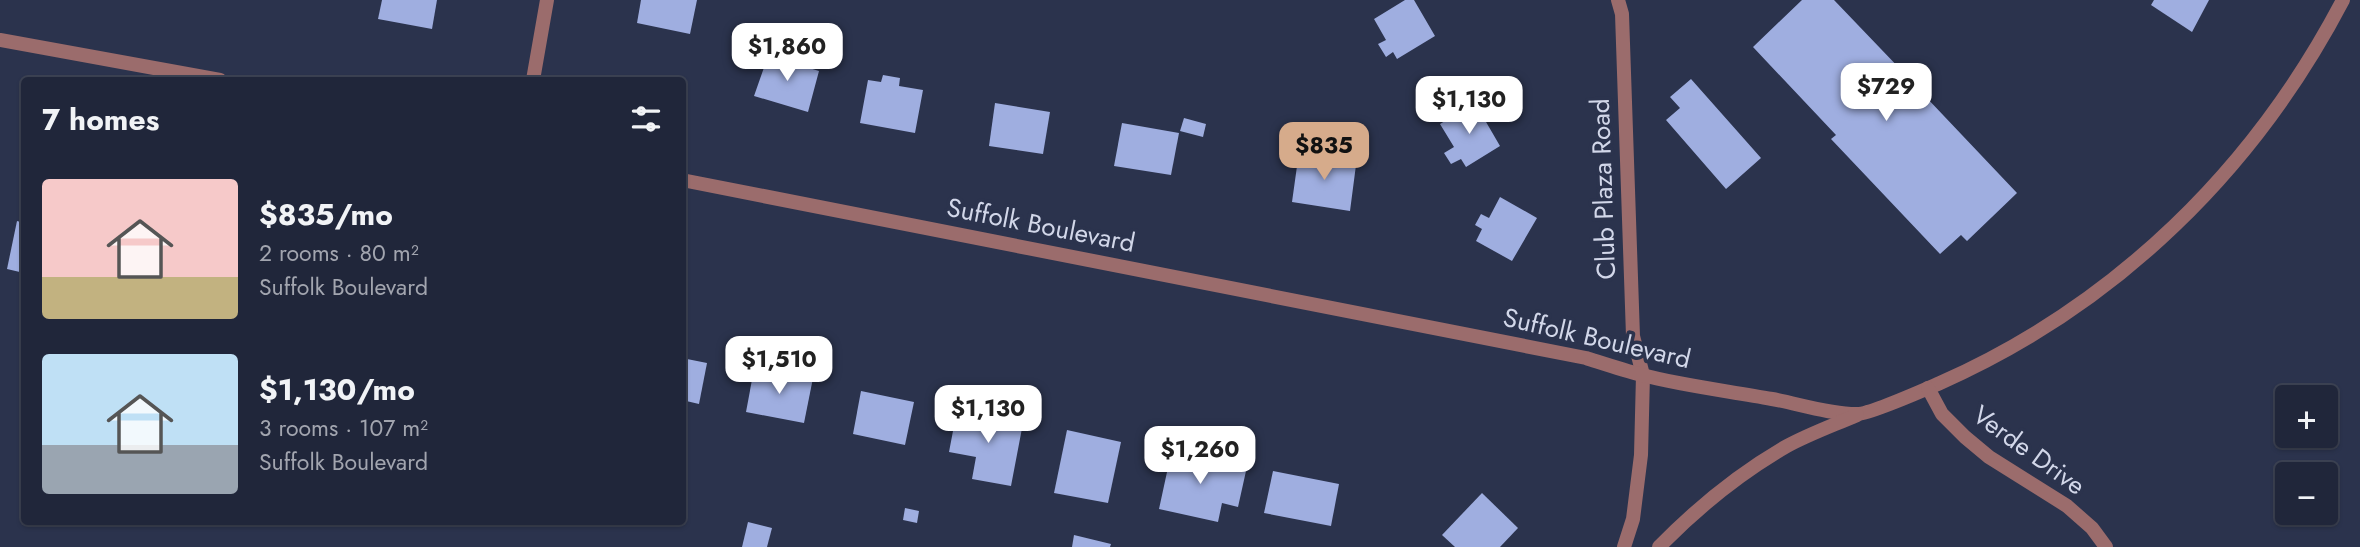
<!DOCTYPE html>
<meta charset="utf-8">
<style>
:root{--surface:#20263a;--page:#2d3245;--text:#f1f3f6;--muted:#a2a5af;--line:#3d4354;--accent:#d6ab8b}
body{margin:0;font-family:Jost,sans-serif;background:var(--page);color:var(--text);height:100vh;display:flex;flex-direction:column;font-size:26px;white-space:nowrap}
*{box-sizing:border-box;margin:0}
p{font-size:23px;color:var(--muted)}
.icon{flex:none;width:38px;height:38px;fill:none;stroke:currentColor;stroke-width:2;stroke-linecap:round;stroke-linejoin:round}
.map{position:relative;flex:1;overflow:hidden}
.drawer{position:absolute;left:21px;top:77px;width:665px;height:448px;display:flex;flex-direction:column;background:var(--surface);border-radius:7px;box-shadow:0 2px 5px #0004,0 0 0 2px var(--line)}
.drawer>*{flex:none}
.controls{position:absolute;left:2275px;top:385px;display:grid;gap:14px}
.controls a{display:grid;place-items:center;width:63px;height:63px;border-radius:7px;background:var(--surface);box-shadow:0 2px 5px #0004,0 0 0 2px var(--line);font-size:35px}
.price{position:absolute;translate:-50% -60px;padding:0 16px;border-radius:14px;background:#fff;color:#222;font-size:23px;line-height:46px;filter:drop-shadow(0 2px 4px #0008)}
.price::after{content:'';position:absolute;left:50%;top:42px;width:21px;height:16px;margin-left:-10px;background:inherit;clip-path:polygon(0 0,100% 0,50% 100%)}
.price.current{background:var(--accent);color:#111}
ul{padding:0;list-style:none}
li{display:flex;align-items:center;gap:21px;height:175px;padding:0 21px}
li span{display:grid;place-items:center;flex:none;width:196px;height:140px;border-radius:7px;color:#555}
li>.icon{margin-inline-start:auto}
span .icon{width:84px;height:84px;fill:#fffc;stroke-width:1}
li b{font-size:30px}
h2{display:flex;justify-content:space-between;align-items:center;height:84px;padding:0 21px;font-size:30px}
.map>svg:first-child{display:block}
</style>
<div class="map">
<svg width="2360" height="547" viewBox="0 0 2360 547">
<rect width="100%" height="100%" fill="#2b334d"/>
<!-- building -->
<g fill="#9faee0">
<polygon points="382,0 437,0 432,29 378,19"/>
<polygon points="641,0 697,0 690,34 637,23"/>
<polygon points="1405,0 1414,0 1435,36 1397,59 1393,52 1386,57 1378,44 1386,40 1374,19"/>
<polygon points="1802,0 1834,0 1903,72 1912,63 1926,78 1921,83 1929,92 1925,96 2017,193 1967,241 1961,235 1940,254 1831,139 1836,135 1753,47"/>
<polygon points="2154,0 2209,0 2192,32 2151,5"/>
<polygon points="781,51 796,55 793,63 819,71 808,112 754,96 768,56 779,60"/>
<polygon points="883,75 900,78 899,86 923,90 915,133 860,123 868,80 881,82"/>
<polygon points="1691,79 1761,158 1726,189 1666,120 1680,108 1670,97"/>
<polygon points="995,103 1050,112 1043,154 989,146"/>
<polygon points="1475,103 1500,146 1466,167 1461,159 1451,164 1444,153 1454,147 1440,124"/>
<polygon points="1184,118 1206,124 1203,137 1180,131"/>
<polygon points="1122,123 1179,133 1171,175 1114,166"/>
<polygon points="1314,151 1336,154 1335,162 1356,165 1350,211 1292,202 1298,159 1312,161"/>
<polygon points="1500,197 1537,218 1512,261 1476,241 1482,229 1475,225 1481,214 1489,218"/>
<polygon points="17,221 24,223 24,273 7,269"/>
<polygon points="682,358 707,363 699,404 682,400"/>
<polygon points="754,369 813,378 804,423 746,412"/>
<polygon points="861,391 914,402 905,445 853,434"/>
<polygon points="957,410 1023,423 1011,486 972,479 976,457 949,452"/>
<polygon points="1067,430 1121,442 1108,503 1054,493"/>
<polygon points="1172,449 1232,463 1230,467 1246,471 1238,507 1222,503 1218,522 1159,509"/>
<polygon points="1273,471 1339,484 1331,526 1264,513"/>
<polygon points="1482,493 1518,528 1500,547 1455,547 1442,535"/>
<polygon points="905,508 919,511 917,523 903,520"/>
<polygon points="748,522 772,528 767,547 742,547"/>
<polygon points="1074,535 1111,544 1110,547 1072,547"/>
</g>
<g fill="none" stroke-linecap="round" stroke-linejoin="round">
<!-- street -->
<g stroke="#9b6c6c" stroke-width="14">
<polyline points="1618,0 1622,14 1633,336 1643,375 1641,455 1633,519 1624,547"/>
<polyline points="0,40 220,80"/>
<polyline points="533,80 547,0"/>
<path d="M682,180L1586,358C1605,364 1623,370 1642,375C1685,386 1729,391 1772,399C1799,404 1829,414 1856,414C1868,415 1926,389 1940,383C2116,305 2254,170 2343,0"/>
<polyline points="1928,388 1942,414 1965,437 1989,457 2067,506 2092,528 2106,547"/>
<path d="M1659,547C1697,508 1740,473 1787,446C1809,434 1834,425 1857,415"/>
</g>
</g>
<g text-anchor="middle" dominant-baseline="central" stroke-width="7" stroke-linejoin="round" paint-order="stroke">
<!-- street labels -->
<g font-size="26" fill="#d2d7e9" stroke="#2b334d">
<text transform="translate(1603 189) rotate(-92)">Club Plaza Road</text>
<text transform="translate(1041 225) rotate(11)">Suffolk Boulevard</text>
<text transform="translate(1597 338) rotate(13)">Suffolk Boulevard</text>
<text transform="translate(2029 450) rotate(36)">Verde Drive</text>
</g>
</g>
</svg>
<div class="controls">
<a>+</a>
<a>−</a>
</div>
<b class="price" style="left:787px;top:83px">$1,860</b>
<b class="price" style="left:1886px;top:123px">$729</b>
<b class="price" style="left:1469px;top:136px">$1,130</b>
<b class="price current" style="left:1324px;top:182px">$835</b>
<b class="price" style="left:779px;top:396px">$1,510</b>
<b class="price" style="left:988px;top:445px">$1,130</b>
<b class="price" style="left:1200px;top:486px">$1,260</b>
<section class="drawer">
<h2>7 homes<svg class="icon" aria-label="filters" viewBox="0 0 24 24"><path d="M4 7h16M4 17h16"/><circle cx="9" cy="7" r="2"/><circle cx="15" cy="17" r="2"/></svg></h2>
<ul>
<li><span style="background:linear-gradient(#f6c9c9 70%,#c2b280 0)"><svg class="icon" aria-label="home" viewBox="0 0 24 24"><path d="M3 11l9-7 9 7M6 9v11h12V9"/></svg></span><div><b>$835/mo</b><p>2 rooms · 80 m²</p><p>Suffolk Boulevard</p></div></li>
<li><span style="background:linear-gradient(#bfe0f5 65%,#9aa5b1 0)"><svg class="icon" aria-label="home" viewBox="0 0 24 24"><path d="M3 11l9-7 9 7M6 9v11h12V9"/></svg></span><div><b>$1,130/mo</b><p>3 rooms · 107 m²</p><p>Suffolk Boulevard</p></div></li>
</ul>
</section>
</div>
